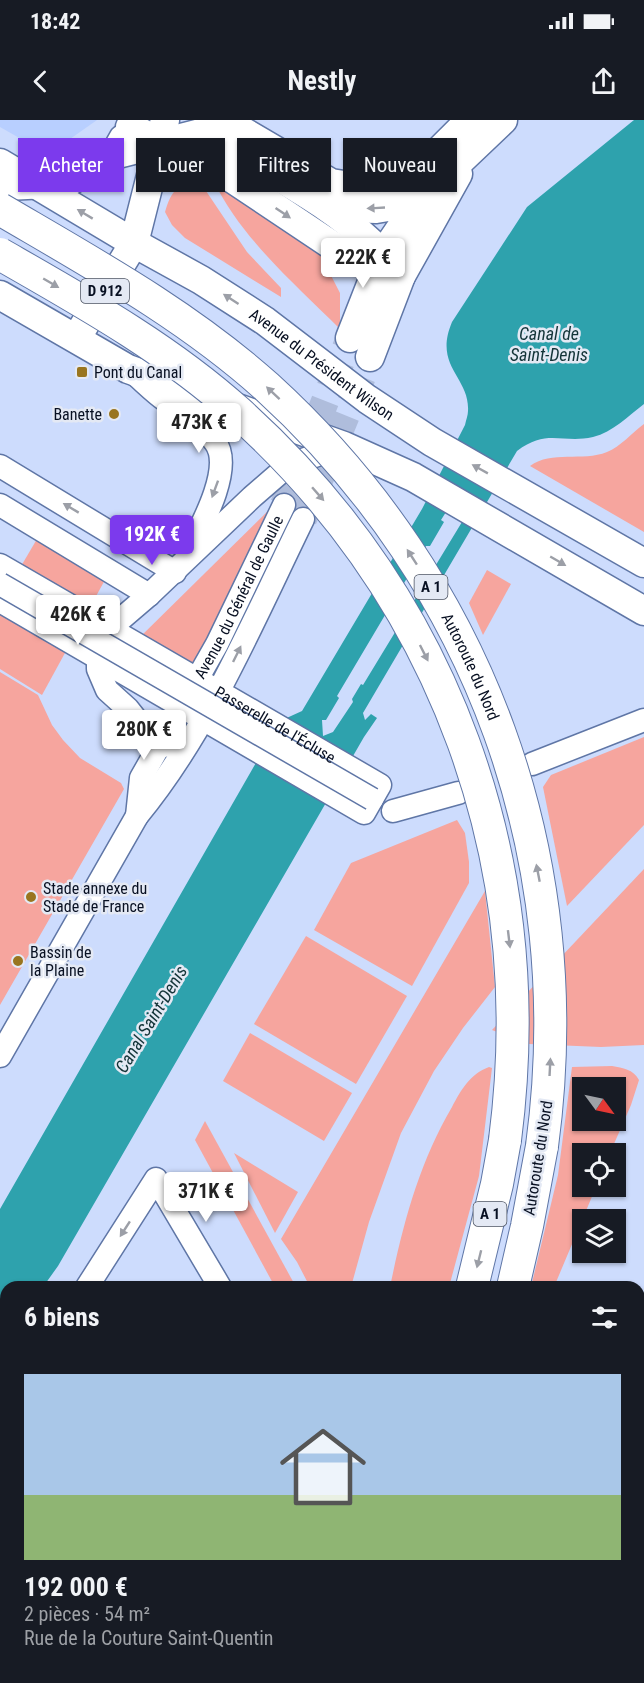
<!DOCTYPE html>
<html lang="fr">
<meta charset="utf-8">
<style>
:root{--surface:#171b24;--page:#242831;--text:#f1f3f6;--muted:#9ea1a6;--line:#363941;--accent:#7c3aed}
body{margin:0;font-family:"Roboto Condensed",sans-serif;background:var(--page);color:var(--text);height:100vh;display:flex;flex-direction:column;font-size:22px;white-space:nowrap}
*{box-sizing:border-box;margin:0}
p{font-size:20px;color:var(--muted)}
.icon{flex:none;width:33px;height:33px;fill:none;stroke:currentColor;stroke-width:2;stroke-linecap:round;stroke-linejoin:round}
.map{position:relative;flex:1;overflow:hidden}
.drawer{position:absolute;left:0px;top:1161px;width:645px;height:402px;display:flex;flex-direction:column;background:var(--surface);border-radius:18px 18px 0 0;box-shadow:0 2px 4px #0004}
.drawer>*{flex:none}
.guide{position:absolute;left:18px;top:18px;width:609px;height:54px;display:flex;gap:12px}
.needle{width:39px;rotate:123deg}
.controls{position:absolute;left:572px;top:957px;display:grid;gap:12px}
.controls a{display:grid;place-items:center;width:54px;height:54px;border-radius:0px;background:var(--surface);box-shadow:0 2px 4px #0004;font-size:30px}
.price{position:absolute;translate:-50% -51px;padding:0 14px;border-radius:6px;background:#fff;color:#222;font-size:20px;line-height:39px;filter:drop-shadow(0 2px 3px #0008)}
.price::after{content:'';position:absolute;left:50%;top:36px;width:18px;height:14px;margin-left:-9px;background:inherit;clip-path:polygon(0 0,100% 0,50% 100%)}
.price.active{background:var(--accent);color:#fff}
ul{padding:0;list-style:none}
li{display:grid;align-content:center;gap:12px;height:318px;padding:0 24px}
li+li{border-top:2px solid var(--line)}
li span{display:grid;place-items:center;height:186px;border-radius:0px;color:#555}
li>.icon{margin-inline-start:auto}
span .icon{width:108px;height:108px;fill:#fffc;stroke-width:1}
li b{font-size:26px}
h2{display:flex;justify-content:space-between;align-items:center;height:72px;padding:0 24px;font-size:26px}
.chip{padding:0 21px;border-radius:0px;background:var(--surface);box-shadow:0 2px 4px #0004;font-size:21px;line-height:54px}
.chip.active{background:var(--accent);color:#fff}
.status{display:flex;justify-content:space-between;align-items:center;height:42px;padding:0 30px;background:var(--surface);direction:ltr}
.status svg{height:16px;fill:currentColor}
header{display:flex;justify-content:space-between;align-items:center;height:78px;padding:0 24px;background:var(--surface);font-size:27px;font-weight:700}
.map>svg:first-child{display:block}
</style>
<div class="status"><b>18:42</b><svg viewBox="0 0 49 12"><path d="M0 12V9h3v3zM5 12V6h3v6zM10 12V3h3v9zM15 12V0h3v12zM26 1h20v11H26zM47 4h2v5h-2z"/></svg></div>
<header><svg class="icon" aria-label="back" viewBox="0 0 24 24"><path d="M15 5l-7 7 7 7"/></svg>Nestly<svg class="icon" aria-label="share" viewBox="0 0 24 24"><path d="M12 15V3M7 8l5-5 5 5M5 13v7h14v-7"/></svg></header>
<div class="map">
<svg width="644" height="1563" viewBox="0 0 644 1563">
<rect width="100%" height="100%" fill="#cddcfd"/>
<!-- built -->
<g fill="#b8cfff">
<polygon points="0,0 97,0 70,19 37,28 0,7"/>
<polygon points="644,1452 644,1563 571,1563 573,1557 639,1557 639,1459"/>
</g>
<!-- green -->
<g fill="#f6a59e" fill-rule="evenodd">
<path d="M200,62L247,132L281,168V177L185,118L172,105L165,92C172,69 176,66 200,62Z"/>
<path d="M214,62L294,107L321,136L340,173V209C295,164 243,120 214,62Z"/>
<path d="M644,304V412L530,346C552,330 582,342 607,332C620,327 633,312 644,304Z"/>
<polygon points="281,378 189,551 136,521"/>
<polygon points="37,419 106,458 42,575 0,549 0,482"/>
<polygon points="487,450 511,464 483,515 469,483"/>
<polygon points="0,552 38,575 52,605 63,620 80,638 121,663 124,669 0,885"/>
<polygon points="644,617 644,705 567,786 543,667 551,655"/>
<polygon points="457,700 465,713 469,742 469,763 412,866 314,810 351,743"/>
<polygon points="644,749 644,925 601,927 529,924 492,910"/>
<polygon points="485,771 495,867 463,908 434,951 401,1013 369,1102 351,1167 310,1167 297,1142 281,1119"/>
<polygon points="306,816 407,876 356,964 254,904"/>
<polygon points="250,913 352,973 324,1021 223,961"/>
<path d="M612,946C623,948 633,949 639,960L631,985L610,1033L582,1034V1066L596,1067L554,1167H531L558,1055L572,947ZM582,968H615V1000H582Z"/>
<path d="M489,947L492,948L479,1056L449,1167H390C403,1104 419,1043 452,987C461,970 470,954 489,947Z"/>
<polygon points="205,1001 296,1167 275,1167 195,1020"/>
<polygon points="234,1033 298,1072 275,1113"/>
<polygon points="6,1227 6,1270 0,1275 0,1234"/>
<polygon points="644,1383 644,1417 639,1425 639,1391"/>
</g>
<!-- water -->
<path fill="#2ea2ad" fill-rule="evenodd" d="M634,0H644V284C628,296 613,312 593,317C562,324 547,308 517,331L363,593L365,600L371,594L377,598L364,617L58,1146L43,1167H6V1212L0,1219V1089L280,601L302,591L422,389L465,305C466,300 468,295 468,291C470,257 433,247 452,202L527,87ZM446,392L462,402L363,565L361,564L352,579L353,582L333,612L323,616L322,600H326L339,578L337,576L426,426H430L444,402L441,400Z"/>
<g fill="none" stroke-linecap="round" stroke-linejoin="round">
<!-- major-tunnel -->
<g stroke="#afbddc" stroke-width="28" stroke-dasharray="28 14" stroke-linecap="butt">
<polyline points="284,385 350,218"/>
<polyline points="303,399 370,237"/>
</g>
<defs>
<g id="minor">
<path d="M137,256C146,264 155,273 165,280C182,293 202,304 215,322C234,347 202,405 189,430"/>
<polyline points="0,346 175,452"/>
<polyline points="0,385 149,475"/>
<path id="s1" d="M0,445L380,665L364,693L0,481"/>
<polyline points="188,622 158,627 128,589 107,570 98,549 98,523 114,505 149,475 252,377 282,351 300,341 340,327"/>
<polyline points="532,644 644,600"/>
<polyline points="393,691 458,673"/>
<path id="s2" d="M137,696L141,658L217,524L284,385"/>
<path d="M0,936L137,696C208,610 254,499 303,399"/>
<polyline points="87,1167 156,1059 220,1167"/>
<polyline points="48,1557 49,1563"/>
<polyline points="156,1557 156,1563"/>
</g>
<g id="major">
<polyline points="130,7 227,55 342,132 376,150 401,156"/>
<path d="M201,13C268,52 344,87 395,148"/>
<polyline points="114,35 232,5 331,63 370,69 406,59 435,35 470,0"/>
<path id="s3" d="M0,43L134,123L201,160L265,201L367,279L432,322L644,443"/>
<polyline points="0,79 7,66 67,63 114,35 123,19"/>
<polyline points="328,87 376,89 394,86 422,77"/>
<polyline points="0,175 128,249 344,326 413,357 644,491"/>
<polyline points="82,209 134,123 165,0"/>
<polyline points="350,218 383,134 422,77 503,0"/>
<polyline points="370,237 401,156 458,54"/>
<polyline points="639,1286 644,1279"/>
<polyline points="639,1323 644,1315"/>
<polyline points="0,1546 6,1546"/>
<polyline points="187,1557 314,1563"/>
<polyline points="504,1563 508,1557"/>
<polyline points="542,1563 543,1557"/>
</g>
<g id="highway">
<polyline points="472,1167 497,1064 505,1020"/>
<polyline points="513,1167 527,1106 542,1026"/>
<polyline points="367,1563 369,1557"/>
<polyline points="413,1563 415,1557"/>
</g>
</defs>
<!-- minor casing -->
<use href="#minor" stroke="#5f76a6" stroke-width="25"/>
<!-- major casing -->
<use href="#major" stroke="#5f76a6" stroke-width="31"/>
<!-- highway casing -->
<use href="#highway" stroke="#5f76a6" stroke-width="34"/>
<!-- minor -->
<use href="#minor" stroke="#fff" stroke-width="22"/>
<!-- major -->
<use href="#major" stroke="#fff" stroke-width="28"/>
<!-- highway -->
<use href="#highway" stroke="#fff" stroke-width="32"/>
<defs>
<polyline id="minor-bridge" points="0,464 372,679"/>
<g id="highway-bridge">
<path id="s4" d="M0,89C92,143 187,195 267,267C481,462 581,739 542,1026"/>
<path d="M0,134C82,181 167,228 238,292C447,480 541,742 505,1020"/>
</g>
</defs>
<!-- minor-bridge casing -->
<use href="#minor-bridge" stroke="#5f76a6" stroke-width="25" stroke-linecap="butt"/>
<!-- highway-bridge casing -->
<use href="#highway-bridge" stroke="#5f76a6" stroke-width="34" stroke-linecap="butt"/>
<!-- minor-bridge -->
<use href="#minor-bridge" stroke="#fff" stroke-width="22"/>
<!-- highway-bridge -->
<use href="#highway-bridge" stroke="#fff" stroke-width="32"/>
</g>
<!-- one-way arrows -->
<defs><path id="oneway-solid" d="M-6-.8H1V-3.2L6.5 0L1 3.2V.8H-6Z" transform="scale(1.5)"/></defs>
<g fill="#9c9fa7">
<use href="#oneway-solid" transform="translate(376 88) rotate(177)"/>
<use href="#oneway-solid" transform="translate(283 93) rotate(34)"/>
<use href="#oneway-solid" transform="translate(85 94) rotate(-149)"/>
<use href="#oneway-solid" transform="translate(51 163) rotate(30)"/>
<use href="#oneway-solid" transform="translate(231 179) rotate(-147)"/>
<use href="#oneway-solid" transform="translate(273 273) rotate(-137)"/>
<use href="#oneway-solid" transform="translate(480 349) rotate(-151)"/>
<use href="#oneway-solid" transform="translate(215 369) rotate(110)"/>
<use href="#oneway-solid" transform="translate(318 374) rotate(49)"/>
<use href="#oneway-solid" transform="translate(71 388) rotate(-149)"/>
<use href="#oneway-solid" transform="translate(412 437) rotate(-123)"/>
<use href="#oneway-solid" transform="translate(558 441) rotate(30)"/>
<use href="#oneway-solid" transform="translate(424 533) rotate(63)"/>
<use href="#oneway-solid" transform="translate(237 534) rotate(-64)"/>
<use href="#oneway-solid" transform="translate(538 753) rotate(-101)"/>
<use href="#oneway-solid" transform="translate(509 819) rotate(83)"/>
<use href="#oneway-solid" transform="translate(550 947) rotate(-87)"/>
<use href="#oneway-solid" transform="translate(125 1109) rotate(123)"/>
<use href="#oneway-solid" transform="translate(479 1139) rotate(104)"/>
</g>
<!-- markers -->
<g fill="#99751f" stroke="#e4e9f4" stroke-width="2">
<rect x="76" y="246" width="12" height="12" rx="3"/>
<circle cx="114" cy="294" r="6"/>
<circle cx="31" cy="777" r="6"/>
<circle cx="18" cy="841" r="6"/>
</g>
<g text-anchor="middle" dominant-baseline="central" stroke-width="5" stroke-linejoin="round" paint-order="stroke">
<!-- shield labels -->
<g fill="#e4e9f4" stroke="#4a5161" stroke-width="1.5">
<rect x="81" y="159" width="48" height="24" rx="4.5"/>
<rect x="414.5" y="455" width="33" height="24" rx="4.5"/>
<rect x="473.5" y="1082" width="33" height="24" rx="4.5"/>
</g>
<g font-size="15" font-weight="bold" fill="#081022">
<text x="105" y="171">D 912</text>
<text x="431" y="467">A 1</text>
<text x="490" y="1094">A 1</text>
</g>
<!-- street labels -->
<g font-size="16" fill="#081022" stroke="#e4e9f4">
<text stroke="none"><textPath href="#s3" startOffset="380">Avenue du Président Wilson</textPath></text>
<text stroke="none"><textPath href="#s2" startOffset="244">Avenue du Général de Gaulle</textPath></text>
<text stroke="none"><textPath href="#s4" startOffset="670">Autoroute du Nord</textPath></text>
<text stroke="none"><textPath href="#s1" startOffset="318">Passerelle de l'Écluse</textPath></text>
<text transform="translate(538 1038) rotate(-81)">Autoroute du Nord</text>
</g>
<!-- poi labels -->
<g font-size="16" fill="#081022" stroke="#e4e9f4" text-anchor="start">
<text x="94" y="252">Pont du Canal</text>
<text x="102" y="294" text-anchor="end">Banette</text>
<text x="43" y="768">Stade annexe du<tspan x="43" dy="18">Stade de France</tspan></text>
<text x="30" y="832">Bassin de<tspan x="30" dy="18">la Plaine</tspan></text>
</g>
<!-- water labels -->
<g font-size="18" font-style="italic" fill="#133438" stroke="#e4e9f4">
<text x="549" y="213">Canal de<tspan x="549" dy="21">Saint-Denis</tspan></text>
<text transform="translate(151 899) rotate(-59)">Canal Saint-Denis</text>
</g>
</g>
</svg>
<div class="controls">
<a><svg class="needle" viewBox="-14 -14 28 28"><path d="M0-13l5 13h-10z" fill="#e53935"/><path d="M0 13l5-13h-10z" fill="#9ea1a6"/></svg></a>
<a><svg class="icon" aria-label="locate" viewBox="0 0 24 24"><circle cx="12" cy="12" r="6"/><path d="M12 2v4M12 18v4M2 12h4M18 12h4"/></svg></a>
<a><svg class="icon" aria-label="layers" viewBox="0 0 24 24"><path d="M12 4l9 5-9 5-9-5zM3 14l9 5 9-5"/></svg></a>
</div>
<b class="price" style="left:363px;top:169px">222K €</b>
<b class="price" style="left:199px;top:334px">473K €</b>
<b class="price active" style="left:152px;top:446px">192K €</b>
<b class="price" style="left:78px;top:526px">426K €</b>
<b class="price" style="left:144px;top:641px">280K €</b>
<b class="price" style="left:206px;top:1103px">371K €</b>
<div class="guide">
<a class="chip active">Acheter</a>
<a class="chip">Louer</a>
<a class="chip">Filtres</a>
<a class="chip">Nouveau</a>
</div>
<section class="drawer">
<h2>6 biens<svg class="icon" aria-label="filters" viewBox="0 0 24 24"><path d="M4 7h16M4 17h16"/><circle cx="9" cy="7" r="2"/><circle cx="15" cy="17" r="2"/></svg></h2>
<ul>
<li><span style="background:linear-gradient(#a9c7e8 65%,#8fb573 0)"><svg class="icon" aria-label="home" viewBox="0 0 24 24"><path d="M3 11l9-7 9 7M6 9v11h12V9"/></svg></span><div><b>192 000 €</b><p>2 pièces · 54 m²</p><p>Rue de la Couture Saint-Quentin</p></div></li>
</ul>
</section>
</div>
